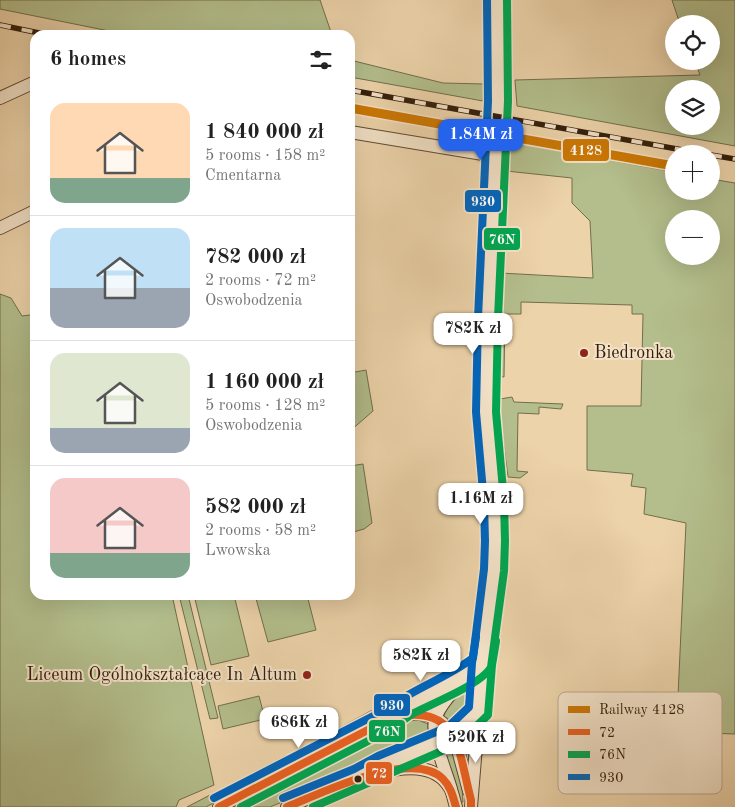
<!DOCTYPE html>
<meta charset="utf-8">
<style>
:root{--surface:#fff;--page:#f2f2f2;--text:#222;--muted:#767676;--line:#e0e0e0;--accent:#2563eb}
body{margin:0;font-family:"Old Standard TT",serif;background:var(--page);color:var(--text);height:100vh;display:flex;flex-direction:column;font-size:19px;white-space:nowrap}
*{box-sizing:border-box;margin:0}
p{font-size:16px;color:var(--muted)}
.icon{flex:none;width:28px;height:28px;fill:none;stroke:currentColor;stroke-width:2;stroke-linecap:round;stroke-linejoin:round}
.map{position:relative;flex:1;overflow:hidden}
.sheet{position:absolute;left:30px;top:30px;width:325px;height:570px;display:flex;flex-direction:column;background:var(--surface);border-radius:15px;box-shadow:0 5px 20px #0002}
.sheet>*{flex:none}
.tools{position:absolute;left:665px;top:15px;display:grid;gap:10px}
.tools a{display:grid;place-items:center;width:55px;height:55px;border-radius:50%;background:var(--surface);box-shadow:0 5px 20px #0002;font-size:25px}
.price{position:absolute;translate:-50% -42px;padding:0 11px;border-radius:10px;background:#fff;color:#222;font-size:16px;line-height:32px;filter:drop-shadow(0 1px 2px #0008)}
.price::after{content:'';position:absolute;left:50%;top:30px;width:15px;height:11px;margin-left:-8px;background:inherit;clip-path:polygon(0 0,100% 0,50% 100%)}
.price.current{background:var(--accent);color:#fff}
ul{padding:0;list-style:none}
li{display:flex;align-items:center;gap:15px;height:125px;padding:0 20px}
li+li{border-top:1px solid var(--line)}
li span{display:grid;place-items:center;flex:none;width:140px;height:100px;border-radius:15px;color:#555}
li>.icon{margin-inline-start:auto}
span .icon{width:60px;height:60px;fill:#fffc;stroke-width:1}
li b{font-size:21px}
h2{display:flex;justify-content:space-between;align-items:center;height:60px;padding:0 20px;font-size:21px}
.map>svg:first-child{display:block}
</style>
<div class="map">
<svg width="735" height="807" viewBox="0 0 735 807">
<rect width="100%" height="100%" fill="#edd3aa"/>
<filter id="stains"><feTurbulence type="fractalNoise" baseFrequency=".004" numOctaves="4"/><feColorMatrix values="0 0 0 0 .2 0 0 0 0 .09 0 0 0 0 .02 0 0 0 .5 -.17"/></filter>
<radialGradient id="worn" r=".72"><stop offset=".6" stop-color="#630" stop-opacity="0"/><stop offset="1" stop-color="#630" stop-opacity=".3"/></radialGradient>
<!-- green -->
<g fill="#b3be8c" stroke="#726e4c" fill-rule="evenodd">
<polygon points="0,0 320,0 332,35 129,35 0,9"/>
<path d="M672,0H735V146L517,106L515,80L700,75L695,61H711V24H680ZM674,89H711V126H674Z"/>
<polygon points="350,60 443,83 484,84 483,101 350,77"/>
<path d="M522,144L674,172V191H711V179L735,183V734L675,732L678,696L686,523L644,514L646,488L631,486L633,474L587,470V406H641L643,314H632V305L521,302V314H505L504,377L498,376L500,273L593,278L590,221L572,203V178L506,171L509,149H513ZM674,219H711V256H674Z"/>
<polygon points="0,294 11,298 22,316 30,315 35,313 35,595 172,595 214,785 179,800 176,807 0,807"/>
<polygon points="366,370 373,411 350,431 350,373"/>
<polygon points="512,397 514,402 563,404 561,409 539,407 539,414 518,413 517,471 528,472 520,478 508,477 499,409 500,399"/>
<polygon points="363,464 372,523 364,529 350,533 350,466"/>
<polygon points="179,595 188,595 218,718 210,719"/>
<polygon points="194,595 234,595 249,656 211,665"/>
<polygon points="255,595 307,595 316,630 268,642"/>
<polygon points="473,651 477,653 465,671 391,710 388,702 463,662 471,657"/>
<path d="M471,689L475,690L474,708L456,729L443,718C448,704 457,695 471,689Z"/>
<polygon points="259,696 265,719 223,729 218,706"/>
<polygon points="378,707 381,707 384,714 357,728 328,737 328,735 332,732"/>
<polygon points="418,720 428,724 428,740 412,748 397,722"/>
<polygon points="391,724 406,751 270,807 233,807"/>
<polygon points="450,743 462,786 463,802 460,802 443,746"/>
<polygon points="285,756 287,759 262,777 206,807 187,807"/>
</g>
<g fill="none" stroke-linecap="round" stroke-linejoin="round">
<defs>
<g id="minor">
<polyline points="0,98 35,82"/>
<polyline points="350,132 495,156"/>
<polyline points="0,228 35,211"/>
<path d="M395,716C421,711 437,713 454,735L469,791"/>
<path d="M377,773C402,767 435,762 450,788C453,793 454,801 456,807"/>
<path d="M451,789C446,771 429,733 436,716C442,701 455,690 464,678"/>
<polyline points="219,807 390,718 406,706 467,675"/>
<polyline points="287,807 358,778 382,765 437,743 454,735 479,712"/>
<polyline points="471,807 478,722 482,664 494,570 495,541 494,502 486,412 488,318 498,101 497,0"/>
</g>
</defs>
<!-- minor casing -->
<use href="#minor" stroke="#614a33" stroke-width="14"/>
<!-- minor -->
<use href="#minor" stroke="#f3e2c8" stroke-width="12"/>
<defs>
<g id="rail">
<polyline points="0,25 49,35"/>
<polyline points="350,90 705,154"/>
<polyline points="711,155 735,159"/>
</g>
</defs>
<!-- rail casing -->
<use href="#rail" stroke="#321d0b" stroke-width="5.5"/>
<!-- rail -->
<use href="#rail" stroke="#f3e2c8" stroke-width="4" stroke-dasharray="11" stroke-linecap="butt"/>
<defs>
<g id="bus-1">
<path d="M219,807L393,717C460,703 458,751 471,800V807"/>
<path d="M287,807C321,793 412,748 443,779C451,787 453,797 456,807"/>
</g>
<g id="bus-2">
<path d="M241,807L395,727C401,722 407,717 414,713C433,703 482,684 491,667L504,571L505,541L504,501L496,412L498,318L508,101L507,0"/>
<polyline points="313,807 458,744 488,715 492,665 496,641"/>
</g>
<g id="bus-3">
<path d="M214,798L385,710C412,689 445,679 473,658L484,569L485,541L484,503L476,412L478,318L488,101L487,0"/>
<polyline points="283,798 354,769 378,756 448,727 469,707 472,663 476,637"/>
</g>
</defs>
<!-- bus-1 casing -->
<use href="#bus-1" stroke="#f3e2c8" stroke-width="11"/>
<!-- bus-2 casing -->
<use href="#bus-2" stroke="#f3e2c8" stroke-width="11"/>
<!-- bus-3 casing -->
<use href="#bus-3" stroke="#f3e2c8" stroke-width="11"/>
<!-- bus-1 -->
<use href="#bus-1" stroke="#e86121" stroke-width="8"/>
<!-- bus-2 -->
<use href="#bus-2" stroke="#00a651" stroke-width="8"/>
<!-- bus-3 -->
<use href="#bus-3" stroke="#0065bd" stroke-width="8"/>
<defs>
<polyline id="rail-1" points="350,108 674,166"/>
</defs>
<!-- rail-1 casing -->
<use href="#rail-1" stroke="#f3e2c8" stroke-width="12"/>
<!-- rail-1 -->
<use href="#rail-1" stroke="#cc7703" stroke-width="9"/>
</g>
<!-- markers -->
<g fill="#8f2418" stroke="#f3e2c8" stroke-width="2">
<circle cx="584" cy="353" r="5"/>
<circle cx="307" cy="675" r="5"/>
</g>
<circle fill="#321d0b" stroke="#f3e2c8" stroke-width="2" cx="358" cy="779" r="4.5"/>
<g text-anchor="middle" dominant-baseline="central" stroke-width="4" stroke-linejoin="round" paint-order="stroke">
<!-- poi labels -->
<g font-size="18" fill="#321d0b" stroke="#f3e2c8" text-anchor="start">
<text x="594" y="353">Biedronka</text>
<text x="297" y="675" text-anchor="end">Liceum Ogólnokształcące In Altum</text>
</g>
</g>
<!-- legend -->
<rect x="558" y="692" width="164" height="102" rx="8" fill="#f3e2c8" stroke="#b9a78f" stroke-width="1"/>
<rect x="568" y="706" width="22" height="7" fill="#cc7703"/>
<rect x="568" y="729" width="22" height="6" fill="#e86121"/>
<rect x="568" y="751" width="22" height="7" fill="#00a651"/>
<rect x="568" y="774" width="22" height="6" fill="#0065bd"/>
<g font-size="14" fill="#321d0b">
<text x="599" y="714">Railway 4128</text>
<text x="599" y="737">72</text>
<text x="599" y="759">76N</text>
<text x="599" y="782">930</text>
</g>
<g stroke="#f3e2c8" stroke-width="2">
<rect x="562" y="138" width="48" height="24" rx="5" fill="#cc7703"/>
<rect x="464" y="189" width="38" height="24" rx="5" fill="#0065bd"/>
<rect x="483" y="227" width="38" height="24" rx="5" fill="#00a651"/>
<rect x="373" y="693" width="38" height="24" rx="5" fill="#0065bd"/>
<rect x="368" y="719" width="38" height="24" rx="5" fill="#00a651"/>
<rect x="365" y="761" width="28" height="24" rx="5" fill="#e86121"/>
</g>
<g font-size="14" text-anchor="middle" font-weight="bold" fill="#fff">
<text x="586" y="155">4128</text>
<text x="483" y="206">930</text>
<text x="502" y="244">76N</text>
<text x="392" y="710">930</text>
<text x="387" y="736">76N</text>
<text x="379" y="778">72</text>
</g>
<rect width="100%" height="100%" filter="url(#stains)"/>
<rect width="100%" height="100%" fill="url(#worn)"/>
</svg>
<div class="tools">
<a><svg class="icon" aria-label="locate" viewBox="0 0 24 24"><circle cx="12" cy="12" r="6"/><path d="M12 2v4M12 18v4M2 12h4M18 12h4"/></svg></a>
<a><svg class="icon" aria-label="layers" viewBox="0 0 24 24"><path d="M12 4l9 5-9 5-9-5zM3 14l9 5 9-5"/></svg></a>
<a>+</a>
<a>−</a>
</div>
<b class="price current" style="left:481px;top:161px">1.84M zł</b>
<b class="price" style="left:473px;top:355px">782K zł</b>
<b class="price" style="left:481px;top:525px">1.16M zł</b>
<b class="price" style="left:421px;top:682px">582K zł</b>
<b class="price" style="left:299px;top:749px">686K zł</b>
<b class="price" style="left:476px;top:764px">520K zł</b>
<section class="sheet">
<h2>6 homes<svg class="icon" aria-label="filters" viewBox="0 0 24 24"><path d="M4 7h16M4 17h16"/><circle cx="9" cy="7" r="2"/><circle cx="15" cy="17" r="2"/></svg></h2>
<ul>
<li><span style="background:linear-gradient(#ffd9b3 75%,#7fa58c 0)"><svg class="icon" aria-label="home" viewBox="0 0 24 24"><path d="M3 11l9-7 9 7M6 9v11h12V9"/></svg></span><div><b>1 840 000 zł</b><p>5 rooms · 158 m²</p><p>Cmentarna</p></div></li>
<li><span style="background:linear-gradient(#bfe0f5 60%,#9aa5b1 0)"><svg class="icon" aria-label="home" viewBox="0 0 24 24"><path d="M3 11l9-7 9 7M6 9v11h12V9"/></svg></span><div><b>782 000 zł</b><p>2 rooms · 72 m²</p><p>Oswobodzenia</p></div></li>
<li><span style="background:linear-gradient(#dfe7d0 75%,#9aa5b1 0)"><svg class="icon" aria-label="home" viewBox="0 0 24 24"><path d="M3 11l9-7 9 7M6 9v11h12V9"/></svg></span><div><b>1 160 000 zł</b><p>5 rooms · 128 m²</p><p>Oswobodzenia</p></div></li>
<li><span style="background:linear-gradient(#f6c9c9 75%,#7fa58c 0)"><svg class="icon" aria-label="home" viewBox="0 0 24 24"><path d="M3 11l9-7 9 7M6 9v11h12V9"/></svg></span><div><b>582 000 zł</b><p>2 rooms · 58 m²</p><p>Lwowska</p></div></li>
</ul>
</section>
</div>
